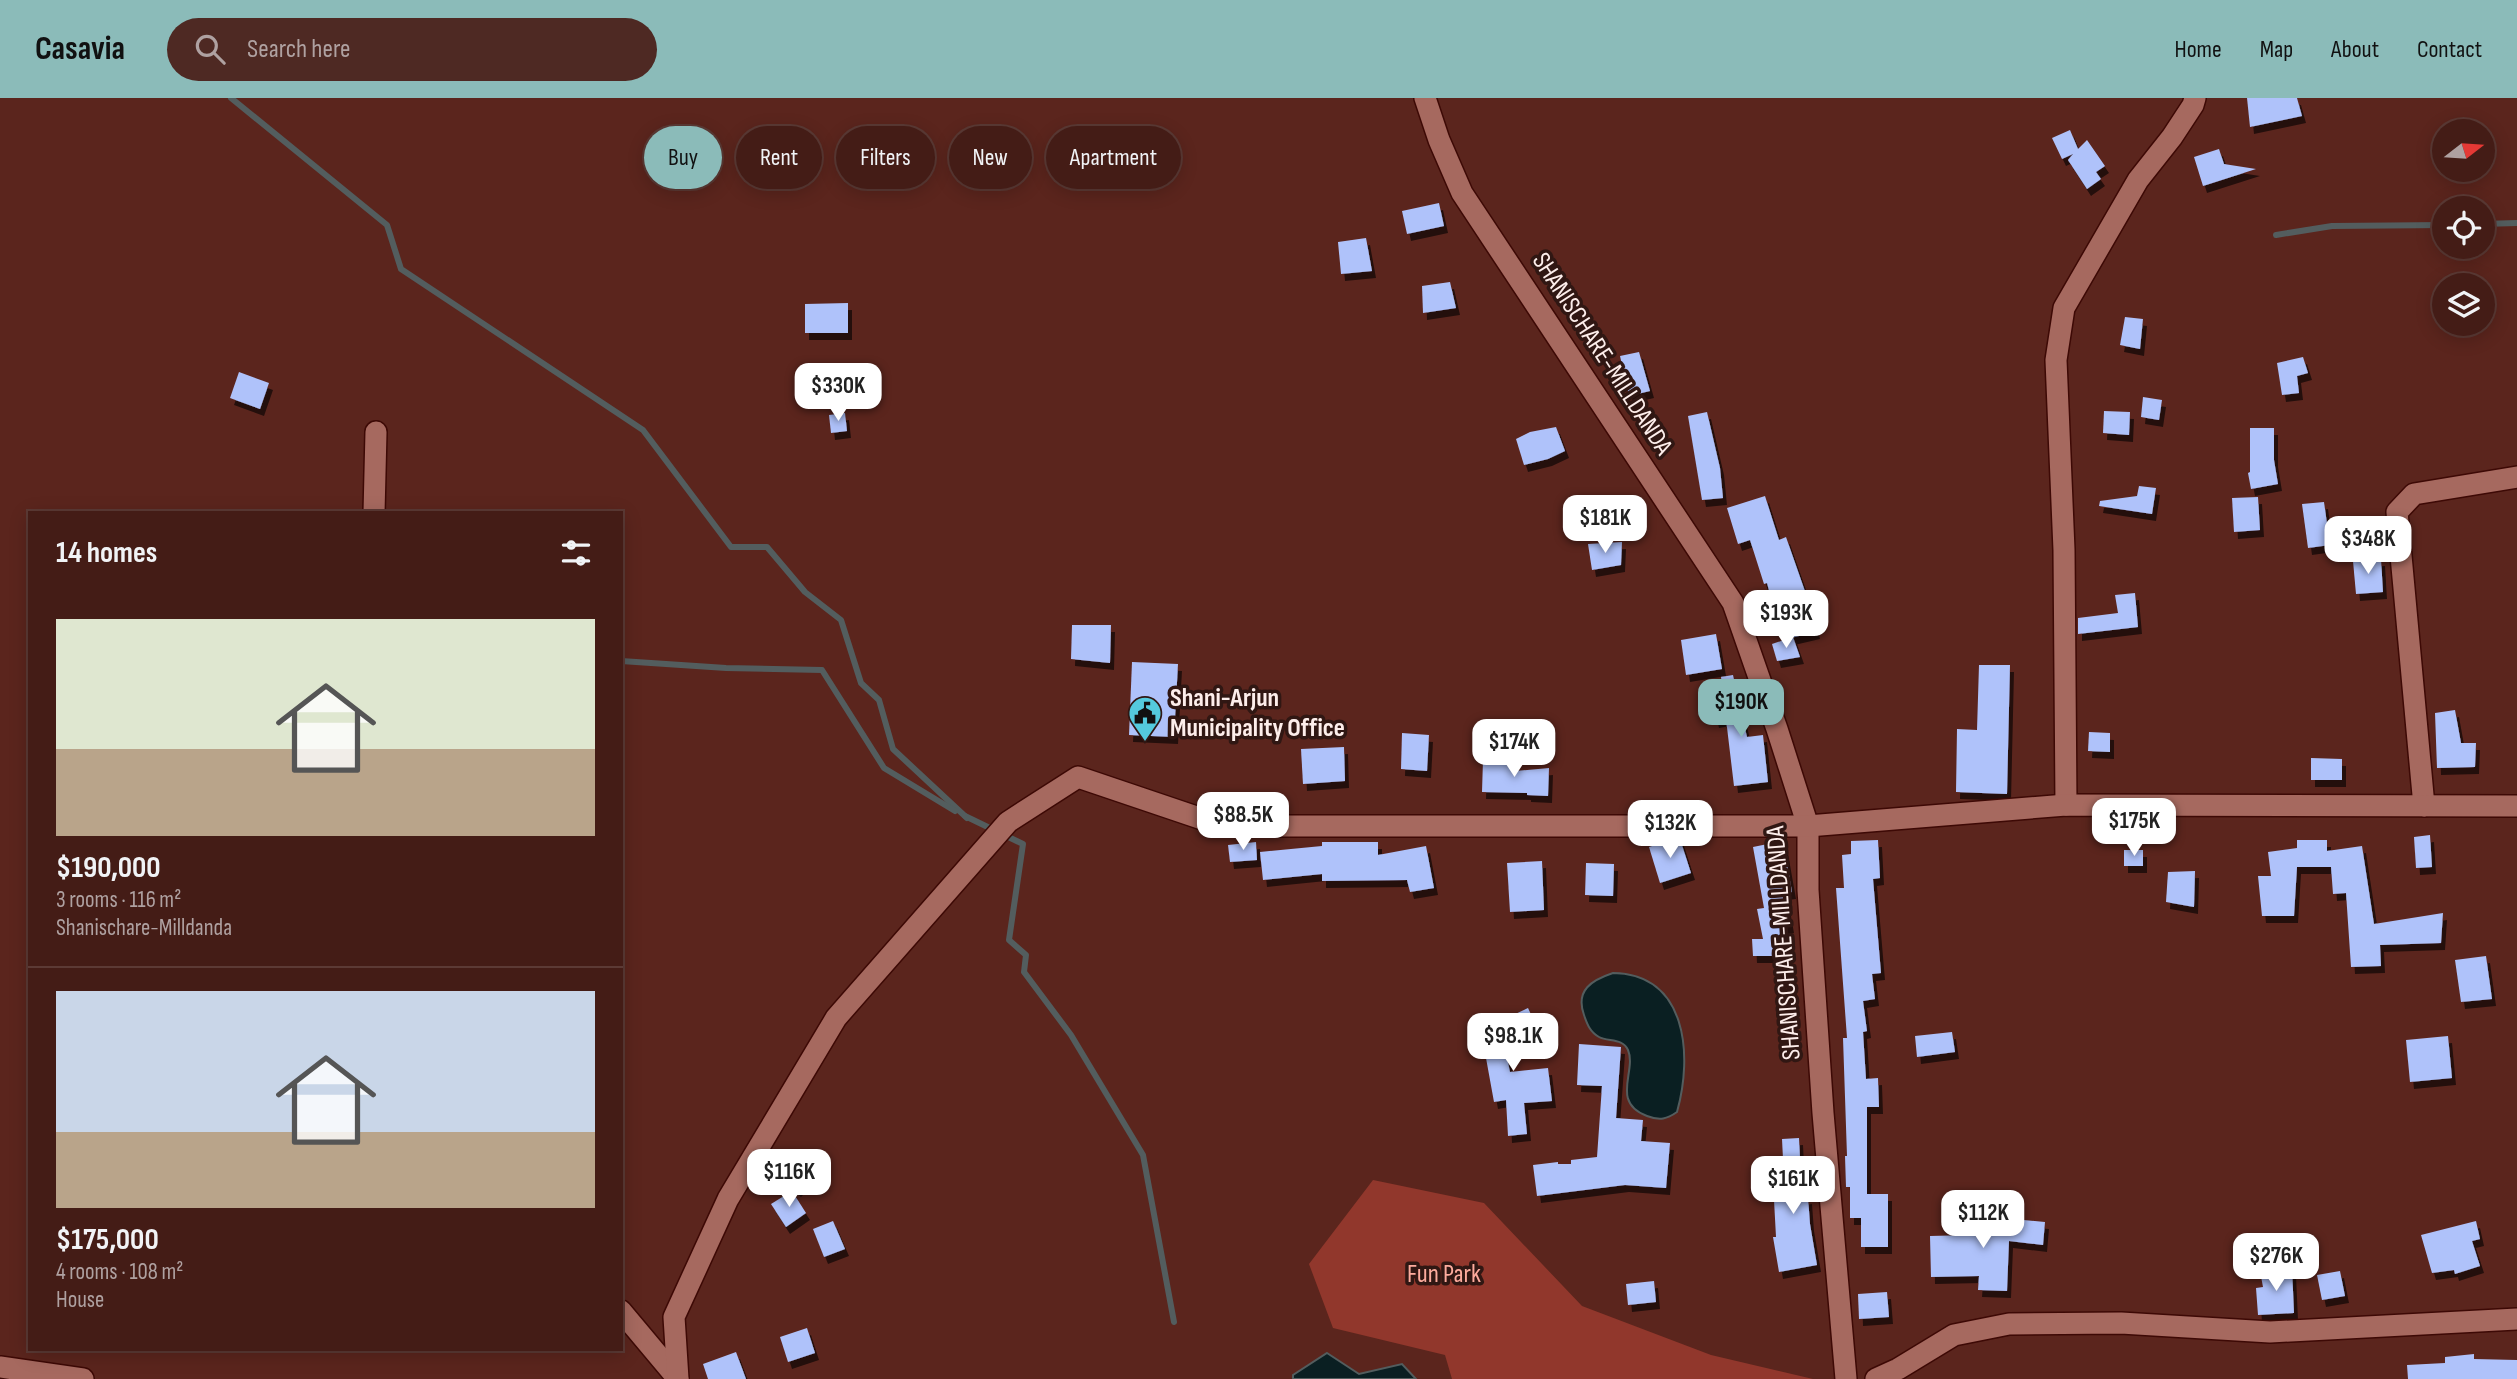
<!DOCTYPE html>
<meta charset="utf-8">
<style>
:root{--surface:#441c16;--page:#4e2923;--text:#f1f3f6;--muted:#afa1a1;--line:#5c3a35;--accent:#8bbbb9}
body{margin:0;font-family:"Sofia Sans Condensed",sans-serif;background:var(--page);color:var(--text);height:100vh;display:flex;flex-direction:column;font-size:26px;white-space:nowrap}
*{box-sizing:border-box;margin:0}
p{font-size:23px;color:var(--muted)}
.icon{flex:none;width:38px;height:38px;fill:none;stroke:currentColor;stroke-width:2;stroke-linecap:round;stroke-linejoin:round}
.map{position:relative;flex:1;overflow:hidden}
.drawer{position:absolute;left:28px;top:413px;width:595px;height:840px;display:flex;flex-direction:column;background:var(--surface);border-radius:0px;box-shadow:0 4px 18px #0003,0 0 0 2px var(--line)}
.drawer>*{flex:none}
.top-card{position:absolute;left:644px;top:28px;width:665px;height:63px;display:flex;gap:14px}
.needle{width:46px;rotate:73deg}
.fabs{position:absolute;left:2432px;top:21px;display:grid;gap:14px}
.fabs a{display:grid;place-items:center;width:63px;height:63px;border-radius:50%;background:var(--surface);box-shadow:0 4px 18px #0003,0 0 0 2px var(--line);font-size:35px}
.price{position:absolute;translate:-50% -60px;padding:0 16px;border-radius:14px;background:#fff;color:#222;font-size:23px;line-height:46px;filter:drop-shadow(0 2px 4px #0008)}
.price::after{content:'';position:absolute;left:50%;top:42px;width:21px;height:16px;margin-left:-10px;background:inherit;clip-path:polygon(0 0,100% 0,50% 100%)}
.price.active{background:var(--accent);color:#111}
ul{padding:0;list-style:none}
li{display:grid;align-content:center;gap:14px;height:371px;padding:0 28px}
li+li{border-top:2px solid var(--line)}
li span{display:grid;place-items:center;height:217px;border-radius:0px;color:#555}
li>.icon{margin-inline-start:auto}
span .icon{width:126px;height:126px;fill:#fffc;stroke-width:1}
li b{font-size:30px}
h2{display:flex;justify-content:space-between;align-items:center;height:84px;padding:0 28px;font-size:30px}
.tag{padding:0 24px;border-radius:32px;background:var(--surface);box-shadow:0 4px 18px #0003,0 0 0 2px var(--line);font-size:24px;line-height:63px}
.tag.active{background:var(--accent);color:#111}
header{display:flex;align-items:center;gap:42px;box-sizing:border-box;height:98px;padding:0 35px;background:var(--accent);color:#111}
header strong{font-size:33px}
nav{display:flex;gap:38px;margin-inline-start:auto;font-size:24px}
.search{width:490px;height:63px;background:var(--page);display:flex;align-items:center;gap:18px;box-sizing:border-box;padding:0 24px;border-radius:38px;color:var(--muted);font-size:26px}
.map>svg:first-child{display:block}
</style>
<header>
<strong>Casavia</strong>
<div class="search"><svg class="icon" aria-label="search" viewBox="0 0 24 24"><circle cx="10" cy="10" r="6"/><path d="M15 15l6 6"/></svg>Search here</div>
<nav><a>Home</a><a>Map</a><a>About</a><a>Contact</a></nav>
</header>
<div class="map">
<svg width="2517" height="1281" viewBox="0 0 2517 1281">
<defs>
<filter id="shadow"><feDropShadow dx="4" dy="7" stdDeviation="0" flood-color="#0009"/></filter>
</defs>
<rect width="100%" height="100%" fill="#5b251d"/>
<!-- green -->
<polygon fill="#91372c" points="1373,1082 1484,1105 1582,1208 1711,1257 1813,1281 1452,1281 1445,1257 1333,1230 1309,1166"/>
<!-- water -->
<g fill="#0a1f22" stroke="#535d5e" stroke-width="2">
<path d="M1613,875C1687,876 1693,957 1677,1014C1667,1021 1660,1023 1647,1018C1610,1004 1637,973 1628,952C1623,940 1608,944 1599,939C1590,934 1587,926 1584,917C1575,892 1592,882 1613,875Z"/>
<polygon points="1327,1255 1359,1276 1402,1266 1416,1281 1293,1281 1293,1277"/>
</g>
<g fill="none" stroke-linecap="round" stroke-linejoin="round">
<!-- stream -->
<g stroke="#535d5e" stroke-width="6">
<polyline points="231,0 387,127 401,171 643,332 731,449 767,449 805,494 841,522 861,585 879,602 893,651 967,720"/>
<polyline points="2483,126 2517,125"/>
<polyline points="2276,137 2332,128 2445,127"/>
<polyline points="621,563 726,570 822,572 884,670 955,713"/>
<polyline points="965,718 1023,746 1009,842 1026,857 1024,874 1071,937 1143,1057 1174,1224"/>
</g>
</g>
<!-- building -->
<g fill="#afc2fa" filter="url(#shadow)">
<polygon points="2247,0 2297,0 2302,18 2250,29"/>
<polygon points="2070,32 2078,51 2087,42 2105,68 2096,74 2101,81 2087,91 2068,62 2073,56 2062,61 2052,40"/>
<polygon points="2219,51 2224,66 2256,71 2203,88 2194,59"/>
<polygon points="1439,105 1444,128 1407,136 1402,113"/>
<polygon points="1366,140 1372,173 1341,176 1338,144"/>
<polygon points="1450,184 1456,210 1423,215 1422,188"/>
<polygon points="848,205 848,235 805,235 805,206"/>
<polygon points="2125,219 2143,221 2140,251 2120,247"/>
<polygon points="1639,254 1650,293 1629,298 1620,258"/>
<polygon points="2303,259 2308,275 2297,278 2299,295 2282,297 2277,265"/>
<polygon points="239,274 269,285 260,311 230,300"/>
<polygon points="2143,299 2162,302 2159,322 2141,319"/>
<polygon points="2104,313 2130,314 2129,337 2103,335"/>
<polygon points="1707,314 1720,370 1723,400 1702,402 1688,318"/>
<polygon points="845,315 847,333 831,335 829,317"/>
<polygon points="1556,329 1565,353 1548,361 1524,367 1516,341 1530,334"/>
<polygon points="2250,330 2274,330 2274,362 2278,386 2251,391 2248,375 2250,374"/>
<polygon points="2139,388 2156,390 2152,416 2099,408 2100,403 2137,398"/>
<polygon points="1765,398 1779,442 1786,439 1807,499 1816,534 1782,542 1767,485 1764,486 1750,442 1738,446 1727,410"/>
<polygon points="2258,399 2260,432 2234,434 2232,400"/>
<polygon points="2324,404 2330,447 2308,450 2302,406"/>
<polygon points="1622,444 1621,467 1592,472 1588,446"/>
<polygon points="2381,461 2383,494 2356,496 2353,463"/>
<polygon points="2135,495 2138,529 2078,536 2078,520 2118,515 2115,497"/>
<polygon points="1072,527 1111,527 1110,565 1071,561"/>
<polygon points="1716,536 1722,571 1686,577 1681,542"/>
<polygon points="1793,539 1800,559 1777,563 1772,546"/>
<polygon points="1132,564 1178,566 1174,639 1129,637"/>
<polygon points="1979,567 2010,567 2007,696 1956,694 1957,631 1977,632"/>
<polygon points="1733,577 1747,639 1763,637 1768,684 1734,688 1726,621 1715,623 1711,606 1724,603 1721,579"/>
<polygon points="2455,612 2461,645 2476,645 2475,669 2437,670 2435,615"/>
<polygon points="2089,634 2110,635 2110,654 2088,653"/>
<polygon points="1402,635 1429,637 1427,673 1401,671"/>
<polygon points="1344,649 1345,683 1303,686 1301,651"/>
<polygon points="2311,660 2342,661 2342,682 2311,682"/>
<polygon points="1483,662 1515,663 1515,673 1549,670 1548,698 1527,697 1527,695 1482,694"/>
<polygon points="2430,737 2432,769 2416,770 2414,739"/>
<polygon points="1674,741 1680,741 1691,775 1660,785 1649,749"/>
<polygon points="1878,742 1880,780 1873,781 1881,875 1872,876 1875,901 1863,903 1867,933 1863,934 1866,981 1878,980 1879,1009 1867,1009 1867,1096 1888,1096 1888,1149 1861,1149 1861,1120 1850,1120 1850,1089 1846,1089 1845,1058 1847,1058 1843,940 1847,940 1836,790 1844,790 1842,757 1851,756 1851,743"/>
<polygon points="2297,742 2327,742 2327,753 2362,748 2374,826 2443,815 2441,845 2380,847 2381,868 2351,869 2346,795 2333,796 2331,769 2297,769 2294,818 2262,818 2258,778 2271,778 2268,754 2297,750"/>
<polygon points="1783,743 1792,794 1784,795 1790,828 1781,830 1781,858 1753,858 1752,841 1763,841 1757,811 1764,810 1753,749"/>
<polygon points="1256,744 1257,762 1230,764 1228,747"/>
<polygon points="1322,744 1378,744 1378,757 1426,748 1434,790 1410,794 1407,782 1322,783 1322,776 1263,782 1260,754 1322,748"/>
<rect x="2124" y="752" width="19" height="16"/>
<polygon points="1542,763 1544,812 1510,814 1507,765"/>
<polygon points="1586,765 1614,766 1613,798 1585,797"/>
<polygon points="2195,773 2194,809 2166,804 2168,774"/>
<polygon points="2486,858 2492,901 2461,904 2455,862"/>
<polygon points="1528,910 1535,925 1503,940 1510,974 1548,970 1552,1003 1524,1005 1527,1036 1508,1038 1506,1002 1494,1004 1484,949 1477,934"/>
<polygon points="1952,934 1955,954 1917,959 1915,938"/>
<polygon points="2448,938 2452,980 2410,984 2406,942"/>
<polygon points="1579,946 1621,949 1616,1020 1643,1022 1641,1043 1670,1045 1666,1090 1625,1087 1537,1098 1533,1067 1558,1064 1558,1066 1571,1066 1571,1062 1597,1059 1602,988 1577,987"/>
<polygon points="1799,1040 1802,1100 1808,1099 1810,1126 1817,1167 1779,1174 1773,1139 1776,1139 1774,1102 1785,1101 1782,1041"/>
<polygon points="792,1059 812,1077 797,1092 777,1074"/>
<polygon points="792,1093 806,1115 786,1129 771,1106"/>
<polygon points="1971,1117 2045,1124 2043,1147 2009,1143 2007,1193 1978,1192 1979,1178 1931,1179 1930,1138 1969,1137"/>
<polygon points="833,1123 845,1151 824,1159 813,1131"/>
<polygon points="2476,1123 2480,1141 2472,1143 2480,1168 2455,1176 2454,1172 2432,1175 2421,1137"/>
<polygon points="2292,1170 2294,1215 2258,1217 2256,1190 2263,1189 2260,1173"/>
<polygon points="2340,1173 2345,1198 2322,1202 2317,1177"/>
<polygon points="1654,1183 1656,1204 1628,1207 1626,1186"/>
<polygon points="1887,1194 1889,1219 1859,1221 1858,1196"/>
<polygon points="807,1230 815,1255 788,1264 780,1239"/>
<polygon points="736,1254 746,1281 708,1281 703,1266"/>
<polygon points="2474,1256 2474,1261 2517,1262 2517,1281 2408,1281 2407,1267 2445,1265 2445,1259"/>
</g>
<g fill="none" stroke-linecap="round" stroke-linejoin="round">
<defs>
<g id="minor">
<polyline points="1425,0 1439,42 1462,95 1733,505 1777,631 1808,728 1808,792 1823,1015 1846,1281"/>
<polyline points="374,415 376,334"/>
<polyline points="2066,707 2064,452 2056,262 2064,210 2138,82 2172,39 2193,7 2195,0"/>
<polyline points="2424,708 2397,414 2414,396 2517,379"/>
<polyline points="621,1213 678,1281"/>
<polyline points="0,1269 83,1281"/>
<polyline points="678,1281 674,1219 728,1101 836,920 1008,724 1078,679 1223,728 1808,728 2066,707 2517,708"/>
<polyline points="1876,1281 1898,1271 1954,1237 2009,1226 2121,1225 2270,1234 2517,1221"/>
</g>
</defs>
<!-- minor casing -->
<use href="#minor" stroke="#3d0905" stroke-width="24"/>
<!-- minor -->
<use href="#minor" stroke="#a6695f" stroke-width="21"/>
</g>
<!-- icons -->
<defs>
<symbol id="civic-pin" viewBox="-11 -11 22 30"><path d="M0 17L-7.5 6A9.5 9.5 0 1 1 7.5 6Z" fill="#54cadd" stroke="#301713"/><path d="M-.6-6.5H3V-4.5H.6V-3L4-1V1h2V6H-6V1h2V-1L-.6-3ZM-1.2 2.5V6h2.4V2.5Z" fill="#111"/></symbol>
</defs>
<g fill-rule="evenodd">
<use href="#civic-pin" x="1126" y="596" width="38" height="52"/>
</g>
<g text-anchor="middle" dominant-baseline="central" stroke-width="7" stroke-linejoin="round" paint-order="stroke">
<!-- street labels -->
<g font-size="26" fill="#fdeeeb" stroke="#301713">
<text transform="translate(1602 256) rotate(57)">SHANISCHARE-MILLDANDA</text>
<text transform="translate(1784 845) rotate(-94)">SHANISCHARE-MILLDANDA</text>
</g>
<!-- poi labels -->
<g font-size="26" font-weight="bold" fill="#fdeeeb" stroke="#301713" text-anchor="start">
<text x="1170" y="600">Shani-Arjun<tspan x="1170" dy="30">Municipality Office</tspan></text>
</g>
<!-- park labels -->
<g font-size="26" fill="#fdab9d" stroke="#301713">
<text x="1444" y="1176">Fun Park</text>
</g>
</g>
</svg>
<div class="fabs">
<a><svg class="needle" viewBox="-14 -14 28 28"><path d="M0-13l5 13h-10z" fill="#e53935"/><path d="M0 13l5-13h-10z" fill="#afa1a1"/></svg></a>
<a><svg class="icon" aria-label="locate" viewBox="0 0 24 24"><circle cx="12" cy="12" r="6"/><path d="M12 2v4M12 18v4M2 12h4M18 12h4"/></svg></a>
<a><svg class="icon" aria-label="layers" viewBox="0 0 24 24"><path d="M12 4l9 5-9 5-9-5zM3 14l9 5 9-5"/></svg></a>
</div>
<b class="price" style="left:838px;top:325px">$330K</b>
<b class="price" style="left:1605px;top:457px">$181K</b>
<b class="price" style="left:2368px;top:478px">$348K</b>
<b class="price" style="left:1786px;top:552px">$193K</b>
<b class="price active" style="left:1741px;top:641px">$190K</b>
<b class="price" style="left:1514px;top:681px">$174K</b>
<b class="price" style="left:1243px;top:754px">$88.5K</b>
<b class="price" style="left:2134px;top:760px">$175K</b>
<b class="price" style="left:1670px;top:762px">$132K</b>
<b class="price" style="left:1513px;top:975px">$98.1K</b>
<b class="price" style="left:789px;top:1111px">$116K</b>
<b class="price" style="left:1793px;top:1118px">$161K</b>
<b class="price" style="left:1983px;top:1152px">$112K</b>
<b class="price" style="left:2276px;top:1195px">$276K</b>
<div class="top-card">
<a class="tag active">Buy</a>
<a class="tag">Rent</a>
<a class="tag">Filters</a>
<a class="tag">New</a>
<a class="tag">Apartment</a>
</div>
<section class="drawer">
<h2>14 homes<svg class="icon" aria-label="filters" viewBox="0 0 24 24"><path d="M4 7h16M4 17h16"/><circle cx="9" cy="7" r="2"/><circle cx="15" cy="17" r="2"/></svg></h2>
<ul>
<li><span style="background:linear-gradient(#dfe7d0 60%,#b9a48a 0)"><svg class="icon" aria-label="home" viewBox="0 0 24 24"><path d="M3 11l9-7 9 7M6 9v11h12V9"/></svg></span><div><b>$190,000</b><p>3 rooms · 116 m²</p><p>Shanischare-Milldanda</p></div></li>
<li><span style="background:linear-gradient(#c9d6e8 65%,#b9a48a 0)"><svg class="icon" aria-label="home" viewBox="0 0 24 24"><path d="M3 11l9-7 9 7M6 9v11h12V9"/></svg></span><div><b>$175,000</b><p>4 rooms · 108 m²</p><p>House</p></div></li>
</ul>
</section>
</div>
